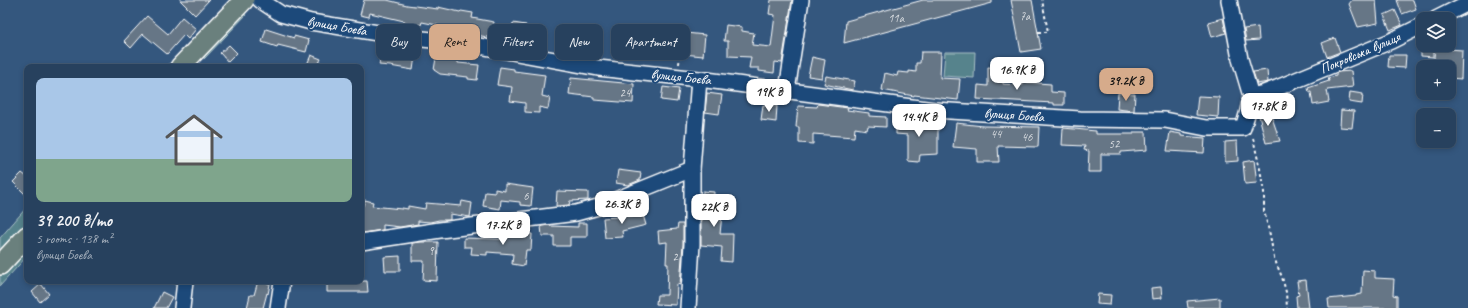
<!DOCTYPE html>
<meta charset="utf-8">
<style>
:root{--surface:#27415e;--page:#334c67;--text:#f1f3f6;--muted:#a4afbc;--line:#435a73;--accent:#d6ab8b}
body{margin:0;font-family:Caveat,sans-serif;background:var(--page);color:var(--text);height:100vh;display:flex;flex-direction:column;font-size:15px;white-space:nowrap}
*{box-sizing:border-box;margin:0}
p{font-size:13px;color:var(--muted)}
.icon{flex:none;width:22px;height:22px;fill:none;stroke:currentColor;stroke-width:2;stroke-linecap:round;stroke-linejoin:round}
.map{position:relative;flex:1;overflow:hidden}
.side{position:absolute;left:24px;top:64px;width:340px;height:220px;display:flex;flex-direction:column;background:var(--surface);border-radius:8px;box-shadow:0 2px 6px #0003,0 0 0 1px var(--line)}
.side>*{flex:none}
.guide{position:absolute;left:376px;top:24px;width:380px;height:36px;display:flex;gap:8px}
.fabs{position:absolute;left:1416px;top:12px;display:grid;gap:8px}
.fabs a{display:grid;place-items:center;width:40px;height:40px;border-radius:8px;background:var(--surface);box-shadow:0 2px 6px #0003,0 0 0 1px var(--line);font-size:20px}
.price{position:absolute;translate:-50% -34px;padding:0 9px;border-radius:8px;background:#fff;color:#222;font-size:13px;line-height:26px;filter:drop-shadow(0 1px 2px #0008)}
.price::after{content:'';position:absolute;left:50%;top:24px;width:12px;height:9px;margin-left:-6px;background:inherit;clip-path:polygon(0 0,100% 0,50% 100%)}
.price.current{background:var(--accent);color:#111}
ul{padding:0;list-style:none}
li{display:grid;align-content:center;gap:8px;height:212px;padding:0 12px}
li span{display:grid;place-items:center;height:124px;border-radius:8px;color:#555}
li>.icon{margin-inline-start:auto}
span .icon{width:72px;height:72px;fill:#fffc;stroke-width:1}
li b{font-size:17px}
.tag{padding:0 14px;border-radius:8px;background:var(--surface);box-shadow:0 2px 6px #0003,0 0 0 1px var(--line);font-size:14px;line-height:36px}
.tag.current{background:var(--accent);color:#111}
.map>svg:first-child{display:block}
</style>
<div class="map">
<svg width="1468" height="308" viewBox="0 0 1468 308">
<rect width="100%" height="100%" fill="#34577e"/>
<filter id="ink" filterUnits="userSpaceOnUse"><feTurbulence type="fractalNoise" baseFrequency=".025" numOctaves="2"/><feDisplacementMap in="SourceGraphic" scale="8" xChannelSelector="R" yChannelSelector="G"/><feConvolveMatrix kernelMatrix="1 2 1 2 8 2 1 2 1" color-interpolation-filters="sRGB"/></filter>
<g filter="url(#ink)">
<!-- green -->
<g fill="#56838c" stroke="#aac1c6">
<polygon points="241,13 246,15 204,59 205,52"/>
<polygon points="945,52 975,52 974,78 943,76"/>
<polygon points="27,207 27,225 0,256 0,238"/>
<polygon points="27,240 27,256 0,286 0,271"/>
</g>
<!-- building -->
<g fill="#667686" stroke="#fff">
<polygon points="180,0 209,0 195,15"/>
<polygon points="364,0 387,0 407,5 438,9 438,7 460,12 461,11 473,13 472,18 494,22 492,38 461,32 461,30 422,22 421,25 404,23 404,21 370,13 369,17 360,15"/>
<polygon points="771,0 792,0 782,63 775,62 774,73 759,71 759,68 749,68 751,57 728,56 728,41 724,41 726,25 742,27 742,31 754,33 752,45 771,47 775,15 769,14"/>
<polygon points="923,0 992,0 992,3 844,43 846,21"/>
<polygon points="1011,0 1032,0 1041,49 1021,52"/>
<polygon points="1352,0 1376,0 1378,23 1358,27 1349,4"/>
<polygon points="1397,0 1413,0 1416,9 1402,14"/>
<polygon points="1395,10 1402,25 1390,30 1384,15"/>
<polygon points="147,16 168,34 182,17 196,29 188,39 184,35 167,54 143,34 131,48 124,41"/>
<polygon points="1223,18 1226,33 1212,37 1208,22"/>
<polygon points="513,23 526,25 523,40 510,38"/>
<polygon points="1258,27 1259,40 1246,41 1244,29"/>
<polygon points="266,29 294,38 294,36 309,40 306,52 278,45 277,47 262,42"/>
<polygon points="583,31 593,32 591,49 581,48"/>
<polygon points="676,32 705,35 703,56 674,53"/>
<polygon points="1335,38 1340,52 1327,57 1322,43"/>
<polygon points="634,40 651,42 650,55 632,53"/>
<polygon points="229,45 237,53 228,62 220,53"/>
<polygon points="1421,45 1433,45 1433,57 1421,56"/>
<polygon points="1435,48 1462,50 1461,79 1449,78 1449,67 1433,67"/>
<polygon points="921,52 941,52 940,78 960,79 958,100 914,95 914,96 882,90 885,73 897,76 898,72 909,73 909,71 916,72 916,63 920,63"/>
<polygon points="381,53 415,56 413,70 390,66 379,65"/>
<polygon points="311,55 321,59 317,67 306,67"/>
<polygon points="1389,55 1406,55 1405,68 1388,67"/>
<polygon points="812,57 825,60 822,78 808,76"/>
<polygon points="436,58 458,60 458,63 479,65 477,80 468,79 468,77 440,74 434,70"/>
<polygon points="500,67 514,69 514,71 545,75 542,96 550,98 548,109 539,107 539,113 525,112 525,103 510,101 512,87 497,85"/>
<polygon points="988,67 1003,68 1003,84 1023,85 1023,82 1051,84 1051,92 1064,93 1064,105 1054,105 1054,103 977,99 978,85 988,86"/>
<polygon points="1267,70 1268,82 1257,84 1253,72"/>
<polygon points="1351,71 1353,87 1327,90 1329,102 1313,105 1311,92 1309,92 1308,88 1329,81 1328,78 1336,76 1336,74 1338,72"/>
<polygon points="826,76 855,81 853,90 824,84"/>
<polygon points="571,78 634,84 633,103 594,100 594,97 569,94"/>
<polygon points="663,87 679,89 677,102 661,100"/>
<polygon points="1350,92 1363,94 1362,104 1349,102"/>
<polygon points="707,93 722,95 719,114 705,112"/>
<polygon points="1118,93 1135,94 1134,111 1117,109"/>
<polygon points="1198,96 1219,97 1218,117 1196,115"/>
<polygon points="818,104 848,108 847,110 869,113 869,116 886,117 886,127 868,126 867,130 855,128 854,137 813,134 813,144 799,143 799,127 796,127 798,106 817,107"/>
<polygon points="763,105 777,106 776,122 761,120"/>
<polygon points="1269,109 1280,141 1266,143 1258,112"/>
<polygon points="1341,110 1354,111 1352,128 1340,127"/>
<polygon points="896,119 911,119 911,123 938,123 938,154 920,155 919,162 908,161 908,135 896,134"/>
<polygon points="956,123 983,126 1039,127 1038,147 998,146 999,162 977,162 977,149 953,147"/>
<polygon points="1063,128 1096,131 1096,134 1134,134 1134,132 1146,132 1147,150 1121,152 1121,154 1101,154 1101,172 1088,172 1089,151 1084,150 1085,146 1062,145"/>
<polygon points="1170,132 1181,134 1181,136 1205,138 1204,153 1167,151"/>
<polygon points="1237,141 1238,161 1225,162 1225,142"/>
<polygon points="1254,160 1257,183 1245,184 1243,162"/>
<polygon points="618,170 641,173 640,180 628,185 616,183"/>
<polygon points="22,173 27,177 27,196 13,182"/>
<polygon points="505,184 533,188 531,206 520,205 520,202 501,200 500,209 483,206 485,192 495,193 495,189 505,191"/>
<polygon points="557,191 588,192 588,200 570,201 569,205 556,206"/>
<polygon points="703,191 714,192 713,213 722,214 720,234 733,234 732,262 721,261 722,247 701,245 701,211"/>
<polygon points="365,200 373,202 372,206 402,209 402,208 408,209 408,206 425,209 426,203 461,206 462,201 472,203 470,217 450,214 450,220 439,220 430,222 418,221 418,224 400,227 383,225 383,230 361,233 361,206 363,206"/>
<polygon points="643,215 646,225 622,231 623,237 605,238 603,218"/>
<polygon points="578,223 587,223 587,237 570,237 570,246 554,246 554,236 542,236 541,226 550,225 550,226 578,227"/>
<polygon points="678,224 683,224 683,244 680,285 677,284 676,305 656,304 657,295 667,295 668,264 666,264 667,242 659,243 658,231 677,229"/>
<polygon points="516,233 532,234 531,250 526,250 524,266 512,264 513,254 487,252 487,255 471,254 472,247 464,247 464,238 501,239 501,234 516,235"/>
<polygon points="421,242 438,242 437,281 423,280 424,261 412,261 412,243"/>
<polygon points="400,256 400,271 385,271 384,257"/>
<polygon points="1363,270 1375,271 1375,278 1394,279 1393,295 1397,296 1397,308 1329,308 1328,299 1356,296 1356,295 1362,294"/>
<polygon points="1306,280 1309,308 1297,308 1296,296 1299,295 1297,281"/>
<polygon points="258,281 270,284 268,294 267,293 263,308 247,308 250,295 254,295"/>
<polygon points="327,281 367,281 368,292 327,292"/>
<polygon points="41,284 49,294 40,302 32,292"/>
<polygon points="1161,287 1162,298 1152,299 1151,288"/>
<polygon points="162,292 172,297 166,308 154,308"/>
<polygon points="1098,294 1111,295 1110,305 1097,304"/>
<polygon points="1220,298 1220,308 1188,308 1187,301"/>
</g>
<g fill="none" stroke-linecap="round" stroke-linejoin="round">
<defs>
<g id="minor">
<polyline points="260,0 281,14 311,22 402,37 463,43 598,68 699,79 934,110 1080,119 1165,120 1206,128 1243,128 1248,111 1251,96 1240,59 1229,0"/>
<polyline points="1436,19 1468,3"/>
<polyline points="787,90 801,0"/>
<polyline points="1251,96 1264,93 1277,88 1391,41 1423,25"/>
<polyline points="361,242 440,230 576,213 598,207 692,169"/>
<polyline points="182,308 185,281"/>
<polyline points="278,308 282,281"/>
<polyline points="688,308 692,244 692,169 699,79"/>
</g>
<g id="major">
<polyline points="180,67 244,0"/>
<polyline points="0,265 27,236"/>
</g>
</defs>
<!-- minor casing -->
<use href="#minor" stroke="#fff" stroke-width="18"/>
<!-- major casing -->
<use href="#major" stroke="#fff" stroke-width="22"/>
<!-- path -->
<g stroke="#fff" stroke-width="2" stroke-dasharray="3 3" stroke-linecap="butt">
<polyline points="1038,32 1048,32 1042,0"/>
<polyline points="679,64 680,54"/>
<polyline points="1253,138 1260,169 1264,192 1264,211 1270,235 1274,258 1282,277 1286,292 1287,308"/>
</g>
<!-- minor -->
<use href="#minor" stroke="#1f4a7a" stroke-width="15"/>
<!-- major -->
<use href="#major" stroke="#6a807d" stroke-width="19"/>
</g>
</g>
<g text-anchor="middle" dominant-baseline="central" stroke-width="4" stroke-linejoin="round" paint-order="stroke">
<!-- number labels -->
<g font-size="12" fill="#d9dde1">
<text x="1025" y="16">7а</text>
<text x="896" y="18">11а</text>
<text x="625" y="93">24</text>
<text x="996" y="134">44</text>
<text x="1027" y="137">46</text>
<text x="1114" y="144">52</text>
<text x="526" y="196">6</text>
<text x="431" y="251">9</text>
<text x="675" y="257">2</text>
</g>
<!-- street labels -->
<g font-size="14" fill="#fff" stroke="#1f4a7a">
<text transform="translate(337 26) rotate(10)">вулиця Боєва</text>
<text transform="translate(1360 53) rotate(-23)">Покровська вулиця</text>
<text transform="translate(681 77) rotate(6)">вулиця Боєва</text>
<text transform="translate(1014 115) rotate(4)">вулиця Боєва</text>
</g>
</g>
</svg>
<div class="fabs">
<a><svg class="icon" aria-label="layers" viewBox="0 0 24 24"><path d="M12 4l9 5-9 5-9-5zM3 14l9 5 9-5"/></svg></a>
<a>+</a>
<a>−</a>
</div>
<b class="price" style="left:1017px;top:91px">16.9K ₴</b>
<b class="price current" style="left:1126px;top:102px">39.2K ₴</b>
<b class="price" style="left:769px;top:113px">19K ₴</b>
<b class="price" style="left:1268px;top:127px">17.8K ₴</b>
<b class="price" style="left:919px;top:138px">14.4K ₴</b>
<b class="price" style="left:622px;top:225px">26.3K ₴</b>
<b class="price" style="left:714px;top:228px">22K ₴</b>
<b class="price" style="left:503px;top:246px">17.2K ₴</b>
<div class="guide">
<a class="tag">Buy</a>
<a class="tag current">Rent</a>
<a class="tag">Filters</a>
<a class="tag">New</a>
<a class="tag">Apartment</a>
</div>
<section class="side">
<ul>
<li><span style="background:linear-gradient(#a9c7e8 65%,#7fa58c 0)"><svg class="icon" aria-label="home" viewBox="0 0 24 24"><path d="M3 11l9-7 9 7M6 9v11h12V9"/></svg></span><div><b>39 200 ₴/mo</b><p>5 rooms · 138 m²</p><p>вулиця Боєва</p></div></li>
</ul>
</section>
</div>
